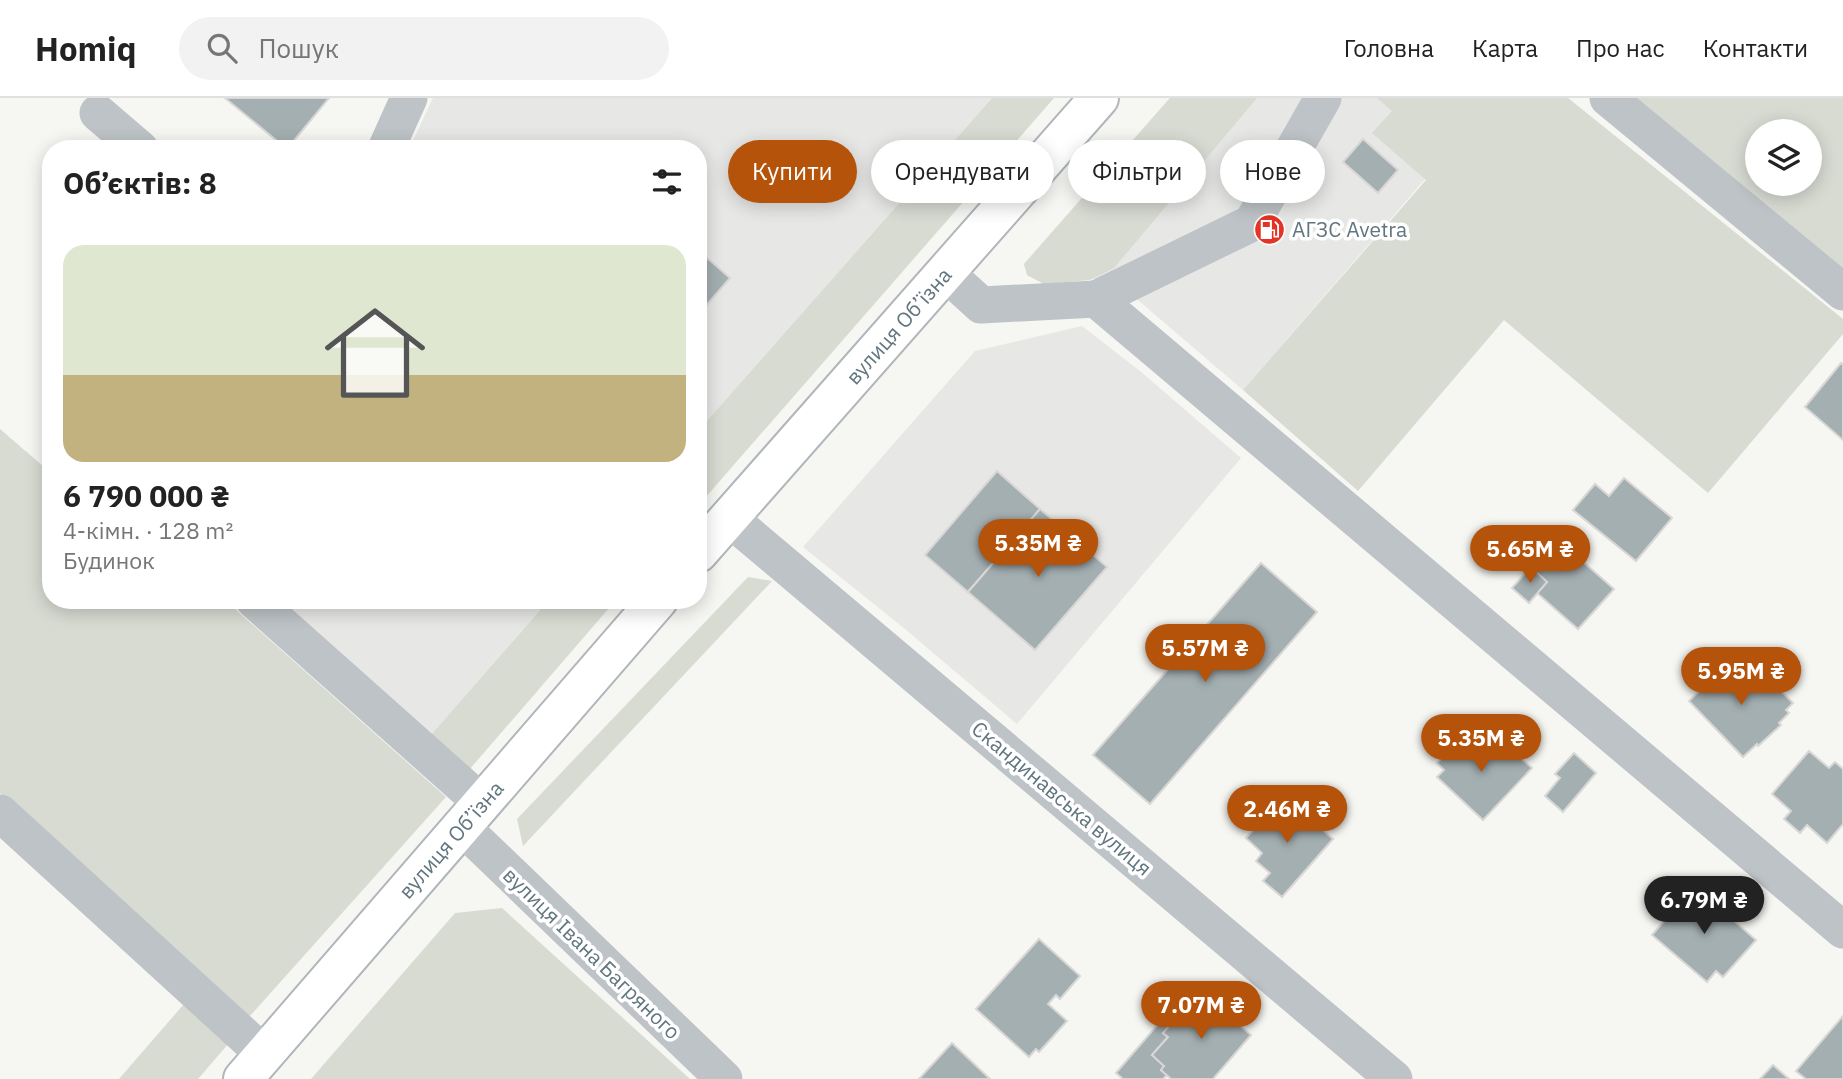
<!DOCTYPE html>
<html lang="uk">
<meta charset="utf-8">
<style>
:root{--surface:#fff;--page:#f2f2f2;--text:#222;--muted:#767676;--line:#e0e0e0;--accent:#b45309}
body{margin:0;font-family:"IBM Plex Sans",sans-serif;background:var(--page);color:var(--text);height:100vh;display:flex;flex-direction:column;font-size:26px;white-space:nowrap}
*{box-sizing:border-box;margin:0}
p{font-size:23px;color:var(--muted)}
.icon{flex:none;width:38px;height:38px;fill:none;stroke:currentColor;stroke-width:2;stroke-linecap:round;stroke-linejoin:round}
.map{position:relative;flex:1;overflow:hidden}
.panel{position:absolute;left:42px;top:42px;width:665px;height:469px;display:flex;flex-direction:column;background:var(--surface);border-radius:28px;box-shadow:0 4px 18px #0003}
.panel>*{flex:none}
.banner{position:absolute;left:728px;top:42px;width:665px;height:63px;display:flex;gap:14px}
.controls{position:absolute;left:1745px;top:21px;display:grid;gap:14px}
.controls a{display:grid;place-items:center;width:77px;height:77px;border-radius:50%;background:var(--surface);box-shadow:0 4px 18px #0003;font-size:35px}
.price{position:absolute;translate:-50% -60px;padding:0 16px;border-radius:24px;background:var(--accent);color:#fff;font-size:23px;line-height:46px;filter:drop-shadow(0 2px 4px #0008)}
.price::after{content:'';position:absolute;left:50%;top:42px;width:21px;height:16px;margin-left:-10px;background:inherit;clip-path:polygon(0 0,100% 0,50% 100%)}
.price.active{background:#222;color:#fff}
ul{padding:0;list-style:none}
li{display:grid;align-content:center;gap:14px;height:371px;padding:0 21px}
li+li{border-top:2px solid var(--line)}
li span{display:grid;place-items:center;height:217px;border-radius:21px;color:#555}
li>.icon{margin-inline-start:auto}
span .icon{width:126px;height:126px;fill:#fffc;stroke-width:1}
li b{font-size:30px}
h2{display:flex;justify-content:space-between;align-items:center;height:84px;padding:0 21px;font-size:30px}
.chip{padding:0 24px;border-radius:32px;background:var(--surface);box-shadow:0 4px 18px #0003;font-size:24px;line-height:63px}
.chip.active{background:var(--accent);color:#fff}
header{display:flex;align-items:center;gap:42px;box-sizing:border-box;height:98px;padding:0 35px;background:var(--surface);border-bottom:2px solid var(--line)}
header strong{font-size:33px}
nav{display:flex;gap:38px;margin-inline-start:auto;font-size:24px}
.search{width:490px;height:63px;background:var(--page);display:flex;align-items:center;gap:18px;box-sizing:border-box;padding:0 24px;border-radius:38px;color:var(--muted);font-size:26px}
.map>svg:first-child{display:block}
</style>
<header>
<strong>Homiq</strong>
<div class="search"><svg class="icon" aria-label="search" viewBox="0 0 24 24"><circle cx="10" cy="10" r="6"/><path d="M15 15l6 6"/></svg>Пошук</div>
<nav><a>Головна</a><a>Карта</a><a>Про нас</a><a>Контакти</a></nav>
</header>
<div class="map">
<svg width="1843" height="981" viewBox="0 0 1843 981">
<rect width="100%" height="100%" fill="#f6f6f3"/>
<!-- built -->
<g fill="#e7e7e6">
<polygon points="433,0 992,0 698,333 698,51 409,51"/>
<polygon points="1170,0 1495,0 1243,292 1111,179 1044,186 1027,177 1024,166"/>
<polygon points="1082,228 1140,273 1241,360 1017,626 905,531 803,449 975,253"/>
<polygon points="277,502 549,502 430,638"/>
</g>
<!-- green -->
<g fill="#d7dbd2" fill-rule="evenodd">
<polygon points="992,0 1054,0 698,408 698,333"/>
<polygon points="1170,0 1257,0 1114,170 1090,182 1044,186 1027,177 1024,166"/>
<polygon points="1377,0 1568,0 1843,221 1843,236 1708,395 1504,222 1358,393 1243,292 1426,82 1372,35 1392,13"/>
<path d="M1629,0H1843V177ZM1757,33H1810V86H1757Z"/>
<polygon points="0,331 51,375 51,502 225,502 446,699 249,919 0,695"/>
<polygon points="748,479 772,483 523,748 517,721"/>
<polygon points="549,502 616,502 469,672 430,638"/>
<polygon points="502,810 690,981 311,981 455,815"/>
<polygon points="184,906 229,945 198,981 119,981"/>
</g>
<!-- building -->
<g fill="#a4afb2" stroke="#d8d7d5" stroke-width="2">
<polygon points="225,0 329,0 287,51"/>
<polygon points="1363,41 1398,72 1378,95 1343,64"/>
<polygon points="698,152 730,180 698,217"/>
<polygon points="1841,265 1843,267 1843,342 1805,309"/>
<polygon points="997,373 1040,411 968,494 925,457"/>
<polygon points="1624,380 1672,420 1636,463 1573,412 1595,386 1609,398"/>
<polygon points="1040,411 1107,469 1035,552 968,494"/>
<polygon points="1556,440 1614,491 1578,531 1537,495 1547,484 1531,469"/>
<polygon points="1261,465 1317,514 1150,706 1093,657"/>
<polygon points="1531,469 1547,484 1529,505 1512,490"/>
<polygon points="1734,559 1768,593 1774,586 1793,605 1786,612 1789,615 1779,625 1781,627 1758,648 1757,646 1743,659 1689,603"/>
<polygon points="1476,636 1501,659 1509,650 1532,670 1483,722 1437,679 1444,672 1437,665 1461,638 1468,645"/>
<polygon points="1809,653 1829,670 1835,664 1843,671 1843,726 1827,745 1807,727 1800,735 1784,721 1791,713 1772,696"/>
<polygon points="1574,655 1596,675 1563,714 1545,698 1560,680 1555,676"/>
<polygon points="1284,698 1333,741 1282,799 1263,783 1270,775 1256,763 1262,755 1246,740"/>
<polygon points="1694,788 1756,842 1723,879 1716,873 1707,884 1652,837"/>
<polygon points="1039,841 1080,878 1060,901 1056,897 1048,906 1067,923 1039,954 1036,951 1029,959 976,911"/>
<polygon points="1193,893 1201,901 1188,916 1183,912 1163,935 1168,939 1152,957 1164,968 1161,972 1167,977 1163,981 1123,981 1116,975 1159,925 1163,928"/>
<polygon points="1205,897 1218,908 1223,902 1241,918 1236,924 1251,937 1213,981 1171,981 1161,972 1164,968 1152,957 1168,939 1163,935 1183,912 1188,916"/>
<polygon points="1843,918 1843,981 1806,981 1796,973"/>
<polygon points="952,945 990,981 919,981"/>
<polygon points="1773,967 1789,981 1760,981"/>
</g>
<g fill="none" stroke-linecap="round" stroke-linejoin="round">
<defs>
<g id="highway">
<path id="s1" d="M698,455L1099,0"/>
<path id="s2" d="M243,981L658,502"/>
</g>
</defs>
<!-- highway casing -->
<use href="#highway" stroke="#b0b6b9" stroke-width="42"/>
<!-- minor -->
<g stroke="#bdc3c6" stroke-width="37">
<polyline points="1608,0 1843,194"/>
<polyline points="98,15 140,51"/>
<polyline points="386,51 409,0"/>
<polyline points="946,175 981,207 1096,201 1843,832"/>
<polyline points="1096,201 1252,125 1323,0"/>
<polyline points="729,420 1394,981"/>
<polyline points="254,502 482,705"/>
<polyline points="0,715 263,955"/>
<polyline points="461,728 724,981"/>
</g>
<!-- highway -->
<use href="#highway" stroke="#fff" stroke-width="38"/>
</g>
<!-- icons -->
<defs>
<symbol id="fuel-disc" viewBox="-11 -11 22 22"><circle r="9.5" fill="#e33426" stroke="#fff"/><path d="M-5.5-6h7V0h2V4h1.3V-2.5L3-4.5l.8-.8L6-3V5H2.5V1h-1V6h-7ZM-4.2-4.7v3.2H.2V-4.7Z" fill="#fff"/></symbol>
</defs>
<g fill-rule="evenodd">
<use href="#fuel-disc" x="1252" y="114" width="35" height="35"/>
</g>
<g text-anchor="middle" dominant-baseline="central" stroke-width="7" stroke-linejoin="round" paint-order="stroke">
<!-- poi labels -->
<g font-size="21" fill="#61767e" stroke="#fff" text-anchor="start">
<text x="1292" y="131">АГЗС Avetra</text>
</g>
<!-- street labels -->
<g font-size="21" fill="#61767e" stroke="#fff">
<text stroke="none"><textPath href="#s1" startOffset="303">вулиця Об’їзна</textPath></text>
<text transform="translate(1062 700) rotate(40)">Скандинавська вулиця</text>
<text stroke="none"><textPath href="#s2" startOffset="317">вулиця Об’їзна</textPath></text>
<text transform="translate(592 855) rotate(44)">вулиця Івана Багряного</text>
</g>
</g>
</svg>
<div class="controls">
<a><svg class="icon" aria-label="layers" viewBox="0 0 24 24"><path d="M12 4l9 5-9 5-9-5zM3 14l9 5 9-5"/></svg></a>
</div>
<b class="price" style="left:1038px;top:481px">5.35M ₴</b>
<b class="price" style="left:1530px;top:487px">5.65M ₴</b>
<b class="price" style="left:1205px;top:586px">5.57M ₴</b>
<b class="price" style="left:1741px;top:609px">5.95M ₴</b>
<b class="price" style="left:1481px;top:676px">5.35M ₴</b>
<b class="price" style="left:1287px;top:747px">2.46M ₴</b>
<b class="price active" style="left:1704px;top:838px">6.79M ₴</b>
<b class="price" style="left:1201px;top:943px">7.07M ₴</b>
<div class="banner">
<a class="chip active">Купити</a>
<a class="chip">Орендувати</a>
<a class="chip">Фільтри</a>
<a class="chip">Нове</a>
</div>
<section class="panel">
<h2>Об’єктів: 8<svg class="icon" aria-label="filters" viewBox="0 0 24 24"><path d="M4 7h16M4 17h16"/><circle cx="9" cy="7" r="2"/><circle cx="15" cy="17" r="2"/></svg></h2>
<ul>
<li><span style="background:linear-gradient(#dfe7d0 60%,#c2b280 0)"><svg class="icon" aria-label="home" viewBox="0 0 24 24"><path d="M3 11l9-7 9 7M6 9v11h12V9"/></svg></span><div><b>6 790 000 ₴</b><p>4-кімн. · 128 m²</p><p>Будинок</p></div></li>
</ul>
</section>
</div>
